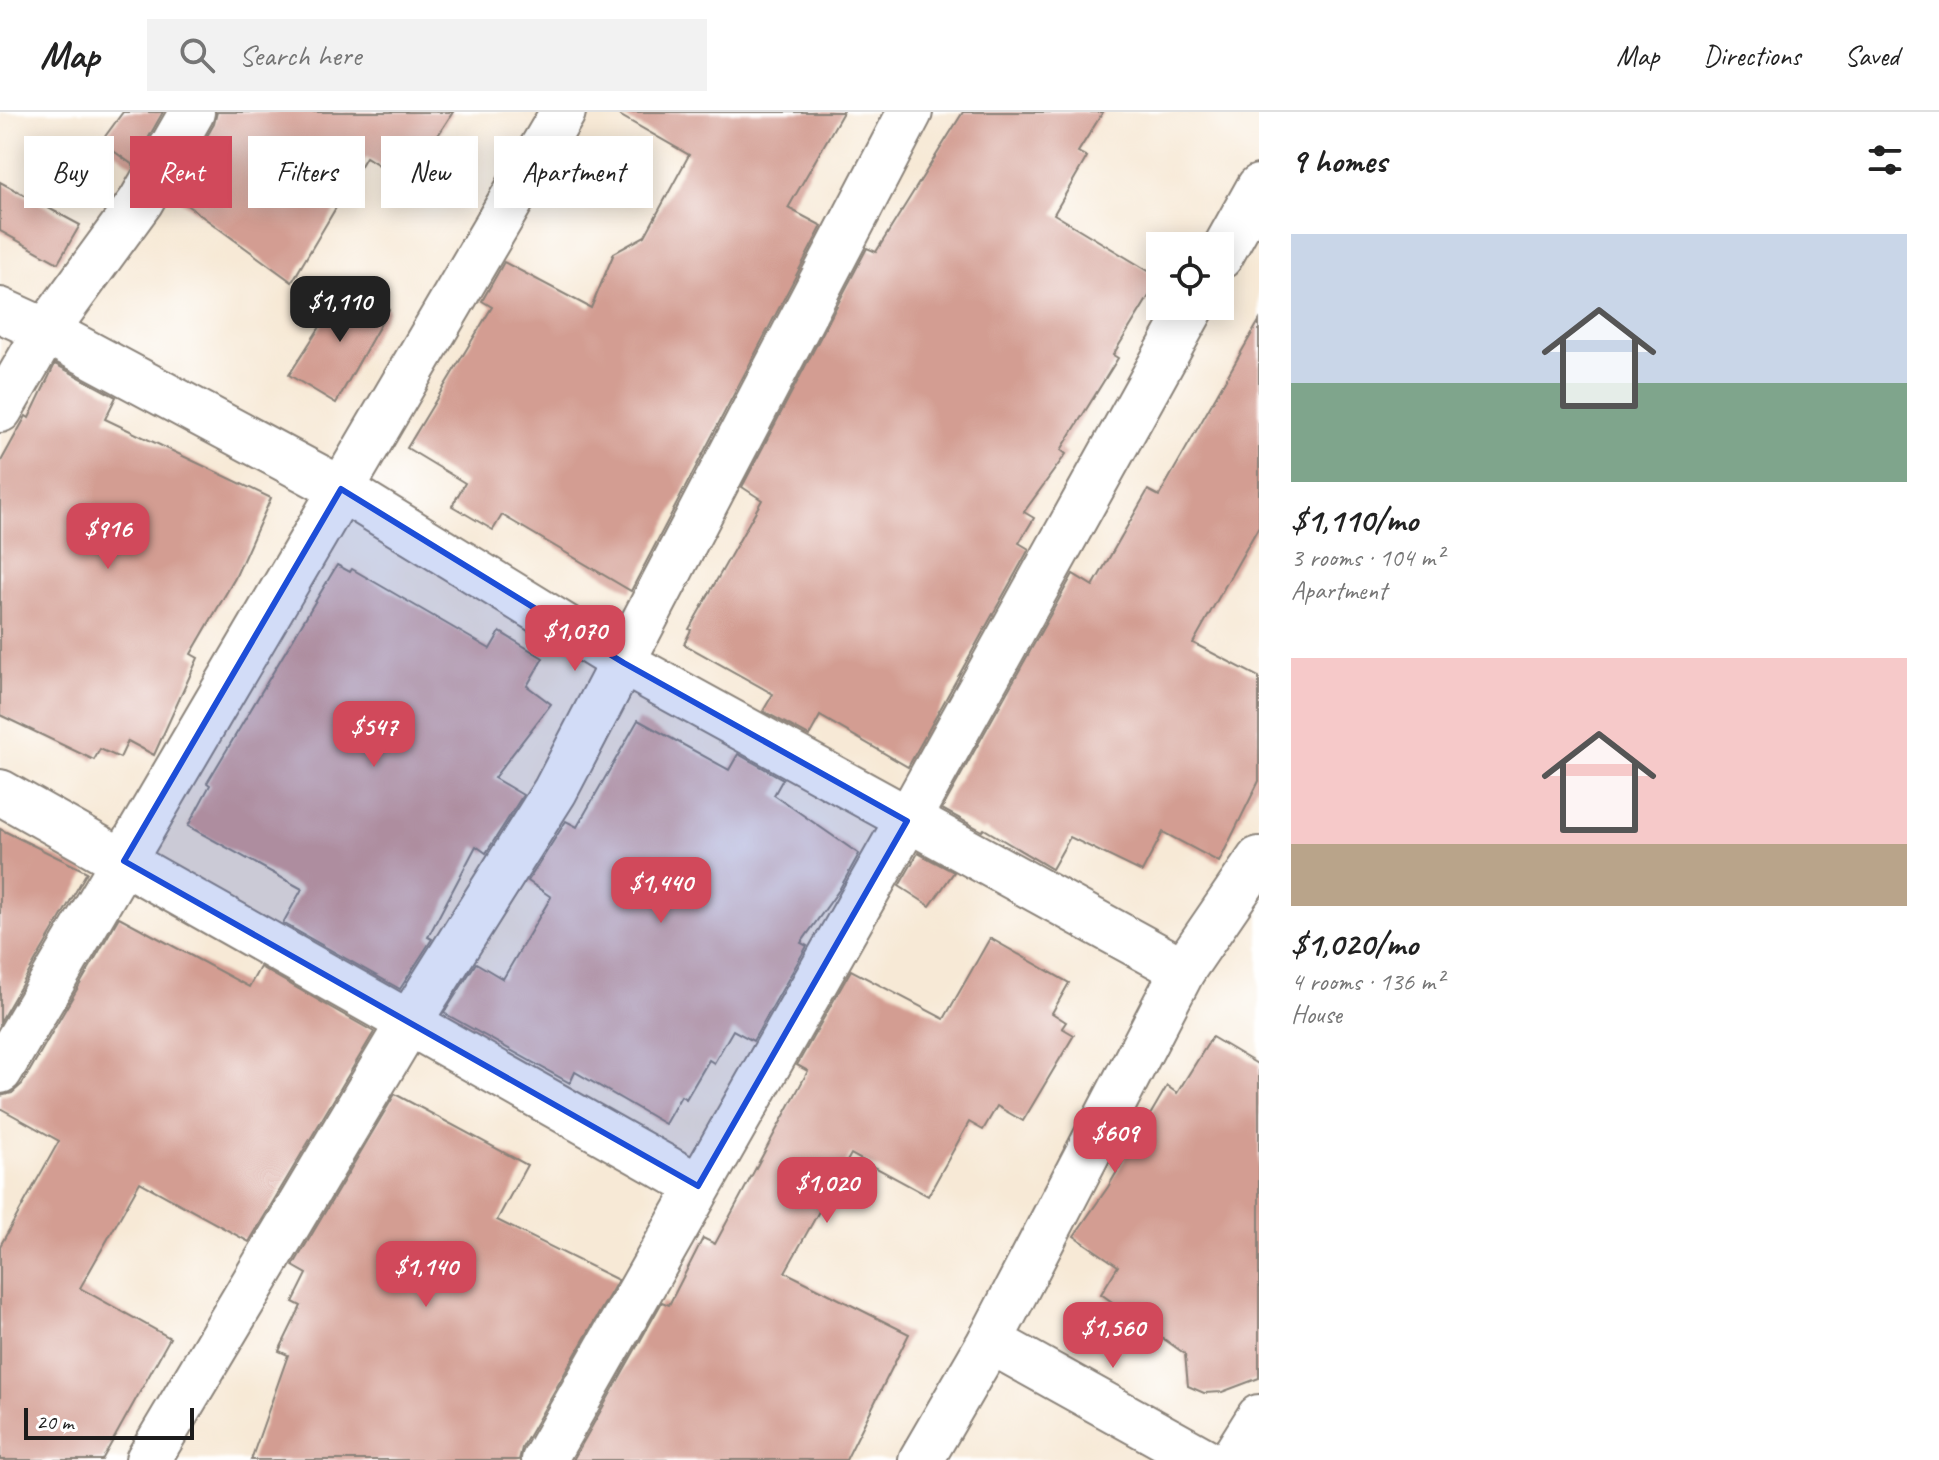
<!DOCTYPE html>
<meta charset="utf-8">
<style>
:root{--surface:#fff;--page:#f2f2f2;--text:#222;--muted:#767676;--line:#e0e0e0;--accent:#d1495b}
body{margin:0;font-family:Caveat,sans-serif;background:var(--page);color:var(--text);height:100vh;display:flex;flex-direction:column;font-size:30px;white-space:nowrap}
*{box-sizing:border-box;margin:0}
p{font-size:26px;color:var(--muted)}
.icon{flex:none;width:44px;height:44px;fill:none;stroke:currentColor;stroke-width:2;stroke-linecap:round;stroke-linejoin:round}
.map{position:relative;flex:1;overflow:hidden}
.details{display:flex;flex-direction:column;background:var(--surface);width:680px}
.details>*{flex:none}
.top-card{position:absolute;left:24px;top:24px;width:760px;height:72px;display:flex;gap:16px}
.fabs{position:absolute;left:1146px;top:120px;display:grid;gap:16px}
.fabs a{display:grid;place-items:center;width:88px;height:88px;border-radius:0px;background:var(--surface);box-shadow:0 4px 20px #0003;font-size:40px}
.scale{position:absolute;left:24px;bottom:20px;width:170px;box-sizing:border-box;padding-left:8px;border:4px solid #1c1c1c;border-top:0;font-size:22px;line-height:28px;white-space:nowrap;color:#1c1c1c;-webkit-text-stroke:6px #fff;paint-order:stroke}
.price{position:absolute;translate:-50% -68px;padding:0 18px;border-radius:16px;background:var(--accent);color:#fff;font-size:26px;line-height:52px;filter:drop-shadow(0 2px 4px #0008)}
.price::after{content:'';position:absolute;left:50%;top:48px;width:24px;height:18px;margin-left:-12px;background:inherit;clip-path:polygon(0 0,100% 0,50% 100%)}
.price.active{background:#222;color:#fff}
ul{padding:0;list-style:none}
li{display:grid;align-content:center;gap:16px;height:424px;padding:0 32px}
li span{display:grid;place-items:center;height:248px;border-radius:0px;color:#555}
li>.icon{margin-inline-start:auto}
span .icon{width:144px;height:144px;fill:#fffc;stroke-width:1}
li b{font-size:34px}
h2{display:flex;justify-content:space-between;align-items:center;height:96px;padding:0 32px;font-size:34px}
.chip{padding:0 28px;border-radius:0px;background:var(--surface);box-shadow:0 4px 20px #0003;font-size:28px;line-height:72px}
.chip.active{background:var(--accent);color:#fff}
header{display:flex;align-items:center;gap:48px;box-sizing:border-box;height:112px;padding:0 40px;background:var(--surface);border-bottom:2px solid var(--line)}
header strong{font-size:38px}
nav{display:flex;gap:44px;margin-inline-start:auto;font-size:28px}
.search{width:560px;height:72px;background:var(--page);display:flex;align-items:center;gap:20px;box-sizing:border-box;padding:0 28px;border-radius:0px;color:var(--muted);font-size:30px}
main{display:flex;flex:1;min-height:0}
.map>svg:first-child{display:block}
</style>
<header>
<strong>Map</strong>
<div class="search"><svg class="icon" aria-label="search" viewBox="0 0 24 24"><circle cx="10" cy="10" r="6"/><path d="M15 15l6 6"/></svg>Search here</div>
<nav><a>Map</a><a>Directions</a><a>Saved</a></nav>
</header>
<main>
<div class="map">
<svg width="1259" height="1348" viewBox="0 0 1259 1348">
<rect width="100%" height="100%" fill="#fff"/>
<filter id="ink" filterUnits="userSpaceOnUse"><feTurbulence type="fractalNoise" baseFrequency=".0125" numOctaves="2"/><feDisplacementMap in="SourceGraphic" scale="16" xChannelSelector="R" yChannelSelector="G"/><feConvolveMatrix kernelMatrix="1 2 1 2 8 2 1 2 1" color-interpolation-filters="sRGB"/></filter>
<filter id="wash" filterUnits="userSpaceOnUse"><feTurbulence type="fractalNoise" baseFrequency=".006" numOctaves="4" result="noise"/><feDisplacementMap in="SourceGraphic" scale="32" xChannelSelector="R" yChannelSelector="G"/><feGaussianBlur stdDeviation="1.8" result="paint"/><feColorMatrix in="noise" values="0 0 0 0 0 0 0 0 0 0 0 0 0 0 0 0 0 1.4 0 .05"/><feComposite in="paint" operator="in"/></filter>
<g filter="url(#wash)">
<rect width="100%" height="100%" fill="#f7e9d6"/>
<g id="blocks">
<!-- building -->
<g fill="#d39d92">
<polygon points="123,0 163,0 133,53 101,30"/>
<polygon points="217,0 453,0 437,25 471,46 441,92 366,45 292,170 173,83 214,12"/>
<polygon points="614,0 843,0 788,96 822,114 631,479 502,403 493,418 452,394 465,371 407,336 492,195 482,189 504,150 591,196 614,141 645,124 689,43"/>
<polygon points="963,0 1103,0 1078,40 1087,45 1054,102 1160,166 1113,243 1118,246 1061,338 1066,342 1024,400 1034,406 1019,431 1029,437 908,655 820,604 809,624 763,599 773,582 684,532 691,518 689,517 762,388 742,375 867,136 876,140"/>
<polygon points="0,70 80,113 58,151 0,119"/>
<polygon points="347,173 389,197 336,291 289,263"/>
<polygon points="1259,209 1259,414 1193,531 1259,565 1259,669 1219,750 1163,720 1142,760 1070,725 1052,757 984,717 982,719 942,697 1073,462 1093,474 1148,378 1159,384"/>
<polygon points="55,252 116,285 105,307 271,386 235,466 191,542 198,546 154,643 128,629 120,646 100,637 94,648 0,603 0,351 26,304 29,306"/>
<polygon points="337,453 350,460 352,457 490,537 500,520 543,546 527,574 551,592 494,666 523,683 486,741 476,734 428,825 432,827 400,877 283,811 302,777 188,714 210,673 207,671"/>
<polygon points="638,608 729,658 738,642 783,667 774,683 859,742 839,778 801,831 807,834 753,929 733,918 714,951 709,948 686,987 681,984 665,1012 575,960 570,971 444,901 476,851 503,867 551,785 528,769 566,709 577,715"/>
<polygon points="0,717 87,760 0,910"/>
<polygon points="918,741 954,760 930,794 899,774"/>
<polygon points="119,805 249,875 260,855 374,920 249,1130 140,1070 80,1176 170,1226 102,1348 0,1348 0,1134 59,1029 0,996 0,984 12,981 22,972"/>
<polygon points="990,826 1069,871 1052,901 1066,910 1062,916 1074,923 1023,1009 997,994 983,1018 969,1010 928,1084 851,1042 785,1160 909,1222 846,1348 573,1348 662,1190 669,1193 703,1126 715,1132 808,959 797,953 851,858 944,907"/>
<polygon points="1212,925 1259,953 1259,1266 1222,1280 1204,1281 1188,1274 1185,1242 1101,1182 1118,1154 1074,1124 1108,1075 1167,974 1177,981"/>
<polygon points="395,982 527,1053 497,1108 618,1168 522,1336 519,1348 251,1348 288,1243 279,1239 301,1194 293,1190 307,1162 293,1154"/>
</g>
</g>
</g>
<g filter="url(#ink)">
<use href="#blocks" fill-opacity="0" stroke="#8a8279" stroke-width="2"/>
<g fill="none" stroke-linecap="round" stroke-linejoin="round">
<defs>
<g id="minor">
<polyline points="1220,145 1259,75"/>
<polyline points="0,198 46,219 341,377 624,551 1183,858"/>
<polyline points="0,298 46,219 141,89 192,0"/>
<polyline points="0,680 698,1074"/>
<polyline points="0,959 563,0"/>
<polyline points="990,1229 1204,1348"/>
<polyline points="148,1348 408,912 555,679 910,0"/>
<polyline points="544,1348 907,709 1193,194"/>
<polyline points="921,1348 990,1229 1183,858 1259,747"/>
<polyline points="1232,1348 1259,1305"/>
</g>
</defs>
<!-- minor casing -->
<use href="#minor" stroke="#8a8279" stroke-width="48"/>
<!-- minor -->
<use href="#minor" stroke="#fff" stroke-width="44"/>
</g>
</g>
<!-- marked area -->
<path fill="#1d4ed8" fill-opacity="0.2" stroke="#1d4ed8" stroke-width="6" stroke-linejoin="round" d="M341,377L624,551L907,709L698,1074L124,749Z"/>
</svg>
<div class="fabs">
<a><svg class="icon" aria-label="locate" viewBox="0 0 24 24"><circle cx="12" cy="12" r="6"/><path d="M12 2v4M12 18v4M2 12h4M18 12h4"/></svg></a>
</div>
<div class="scale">20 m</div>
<b class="price active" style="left:340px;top:232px">$1,110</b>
<b class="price" style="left:108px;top:459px">$916</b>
<b class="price" style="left:575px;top:561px">$1,070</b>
<b class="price" style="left:374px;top:657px">$547</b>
<b class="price" style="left:661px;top:813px">$1,440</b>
<b class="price" style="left:1115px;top:1063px">$609</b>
<b class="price" style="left:827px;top:1113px">$1,020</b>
<b class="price" style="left:426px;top:1197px">$1,140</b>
<b class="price" style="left:1113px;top:1258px">$1,560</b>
<div class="top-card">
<a class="chip">Buy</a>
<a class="chip active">Rent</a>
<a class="chip">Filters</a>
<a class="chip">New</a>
<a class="chip">Apartment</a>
</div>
</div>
<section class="details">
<h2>9 homes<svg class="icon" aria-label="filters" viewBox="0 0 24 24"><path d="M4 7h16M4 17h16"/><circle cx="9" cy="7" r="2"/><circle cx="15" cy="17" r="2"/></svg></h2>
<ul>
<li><span style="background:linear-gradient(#c9d6e8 60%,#7fa58c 0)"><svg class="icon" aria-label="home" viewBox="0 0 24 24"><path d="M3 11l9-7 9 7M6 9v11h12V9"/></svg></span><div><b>$1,110/mo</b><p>3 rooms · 104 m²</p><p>Apartment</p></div></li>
<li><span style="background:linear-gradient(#f6c9c9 75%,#b9a48a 0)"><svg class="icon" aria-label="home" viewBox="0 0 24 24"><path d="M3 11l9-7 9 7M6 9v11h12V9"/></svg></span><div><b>$1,020/mo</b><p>4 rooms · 136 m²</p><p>House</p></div></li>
</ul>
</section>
</main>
